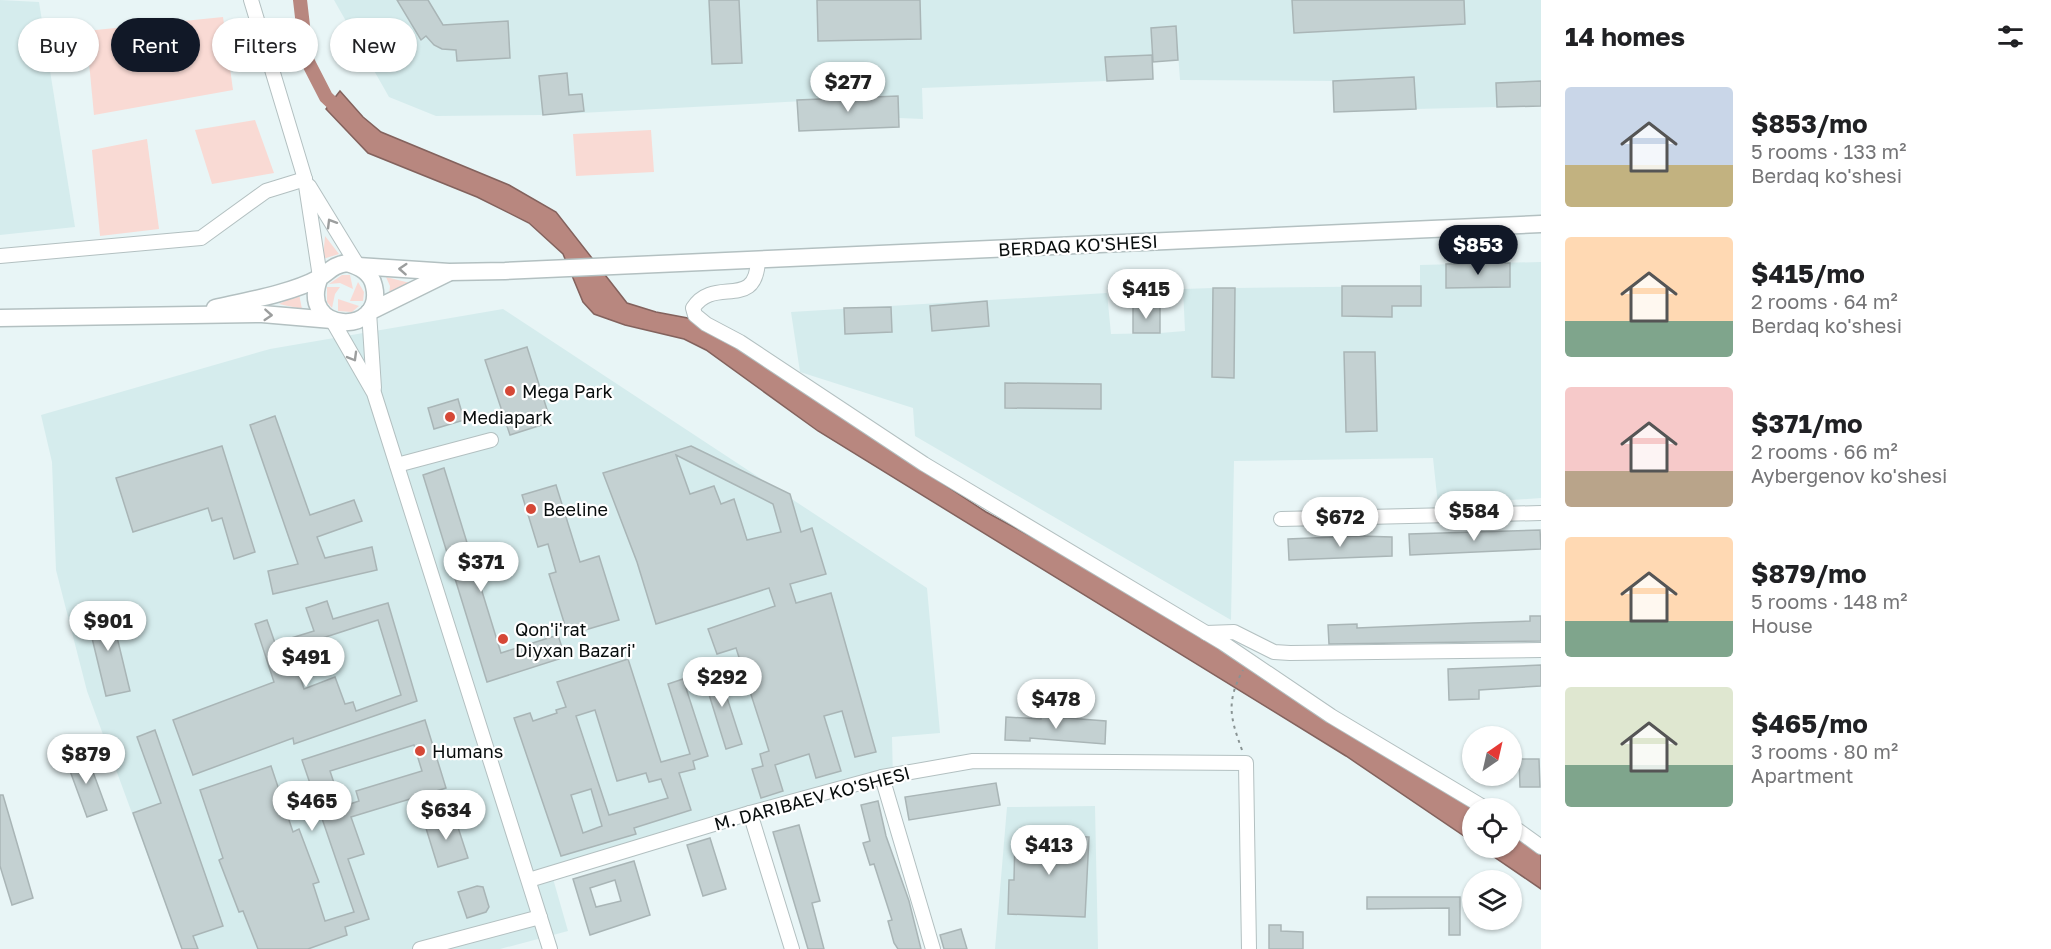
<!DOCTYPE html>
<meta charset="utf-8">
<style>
:root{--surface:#fff;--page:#f6f6f6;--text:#202124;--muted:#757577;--accent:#111827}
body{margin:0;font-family:"Golos Text",sans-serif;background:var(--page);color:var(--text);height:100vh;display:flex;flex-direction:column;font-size:22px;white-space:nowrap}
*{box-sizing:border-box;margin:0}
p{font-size:20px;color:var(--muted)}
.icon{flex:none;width:33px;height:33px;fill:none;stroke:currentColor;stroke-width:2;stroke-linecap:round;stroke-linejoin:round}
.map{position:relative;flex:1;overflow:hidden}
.sheet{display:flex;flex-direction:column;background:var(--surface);width:510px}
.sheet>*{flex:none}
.guide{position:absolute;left:18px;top:18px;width:570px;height:54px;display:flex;gap:12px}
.needle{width:39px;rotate:34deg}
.tools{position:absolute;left:1462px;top:726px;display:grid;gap:12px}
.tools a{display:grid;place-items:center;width:60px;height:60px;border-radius:50%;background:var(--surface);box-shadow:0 2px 4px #0004;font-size:30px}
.price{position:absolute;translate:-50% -51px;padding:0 14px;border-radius:21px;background:#fff;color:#222;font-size:20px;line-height:39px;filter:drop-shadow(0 2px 3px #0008)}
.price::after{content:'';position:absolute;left:50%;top:36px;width:18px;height:14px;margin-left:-9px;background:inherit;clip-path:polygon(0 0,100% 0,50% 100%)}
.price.current{background:var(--accent);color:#fff}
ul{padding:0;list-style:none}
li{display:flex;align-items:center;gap:18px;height:150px;padding:0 24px}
li span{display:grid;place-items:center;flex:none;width:168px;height:120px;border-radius:6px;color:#555}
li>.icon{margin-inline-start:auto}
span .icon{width:72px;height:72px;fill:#fffc;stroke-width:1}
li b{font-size:26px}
h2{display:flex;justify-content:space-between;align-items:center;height:72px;padding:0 24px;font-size:26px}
.tag{padding:0 21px;border-radius:27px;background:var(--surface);box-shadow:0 2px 4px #0004;font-size:21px;line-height:54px}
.tag.current{background:var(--accent);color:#fff}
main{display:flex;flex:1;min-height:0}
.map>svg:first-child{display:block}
</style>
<main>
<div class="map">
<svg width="1541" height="949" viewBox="0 0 1541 949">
<rect width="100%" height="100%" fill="#e8f5f6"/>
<!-- built -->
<g fill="#d5eced">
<polygon points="0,0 39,2 75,227 0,235"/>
<polygon points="334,0 817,0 818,41 921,39 920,0 1541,0 1541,81 1496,83 1497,107 1416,109 1414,77 1332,81 1180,80 1176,26 1151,28 1152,55 1106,57 1107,81 922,88 923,119 899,118 897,96 543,115 436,116 389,97"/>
<polygon points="1541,262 1541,498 1438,505 1433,458 1234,461 1231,620 915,436 913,408 800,372 791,312 1107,293 1111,334 1160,333 1185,331 1183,289 1213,288 1212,377 1234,378 1235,288 1420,286 1420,265"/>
<polygon points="503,309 927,588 940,733 892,737 893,780 552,875 568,931 500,949 182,949 87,691 56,570 52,462 41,415 270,349"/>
<polygon points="1095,806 1098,949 995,949 1007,807"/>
</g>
<!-- green -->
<g fill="#f9dad4">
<polygon points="223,17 233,90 94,115 86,31"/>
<polygon points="255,120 274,173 212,184 195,130"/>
<polygon points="651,130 654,172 576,176 573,134"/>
<polygon points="147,139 159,229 100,236 92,150"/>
<polygon points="325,236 339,254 323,259"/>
<polygon points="342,275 350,275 353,289 340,283 329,284"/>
<polygon points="386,277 410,283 389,296 390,286"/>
<polygon points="358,282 364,292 363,301 350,301"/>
<polygon points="327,287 340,287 335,294 332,308 327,302"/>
<polygon points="299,294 302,309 279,304"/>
<polygon points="338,299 359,306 352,312 338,311"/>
</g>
<!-- water -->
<g fill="#b8877f" stroke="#83625d" stroke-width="1.5">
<polygon points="340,91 363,117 381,132 509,185 556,212 627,303 656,312 693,319 986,512 1172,613 1473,808 1473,842 1346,756 818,431 706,350 684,339 625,325 594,314 583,302 563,254 529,223 477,197 368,153 326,109"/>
<polygon points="1512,830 1541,847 1541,889 1481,848 1512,848"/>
</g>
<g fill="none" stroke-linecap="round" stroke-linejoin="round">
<!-- canal -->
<polyline stroke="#b8877f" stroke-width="14" points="300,0 307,60 326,97 344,114"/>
</g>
<!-- building -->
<g fill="#c4d1d2" stroke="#a9b5b6" stroke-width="1.5" fill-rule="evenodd">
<polygon points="397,0 428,0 443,25 508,21 510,58 457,61 456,50 442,49 434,45 426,36 421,40"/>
<polygon points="709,0 739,0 742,63 712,64"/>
<polygon points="817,0 920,0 921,39 818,41"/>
<polygon points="1292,0 1464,0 1465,24 1294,33"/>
<polygon points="1176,26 1178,60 1153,62 1151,28"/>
<polygon points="1152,55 1153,79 1107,81 1105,57"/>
<polygon points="567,73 569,95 582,94 584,111 543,115 539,76"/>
<polygon points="1414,77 1416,109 1334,112 1333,81"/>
<polygon points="1541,81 1541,106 1497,107 1496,83"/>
<polygon points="898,96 899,127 799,131 797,100"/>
<polygon points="1510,263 1510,287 1446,288 1446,264"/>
<polygon points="1342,286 1421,286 1421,306 1392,306 1392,317 1342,316"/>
<polygon points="1213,288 1235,288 1234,378 1212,377"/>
<polygon points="987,301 989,326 932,331 930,306"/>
<rect x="1133" y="306" width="27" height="27"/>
<polygon points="891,307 892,332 845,334 844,308"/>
<polygon points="527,347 551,422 510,435 485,360"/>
<polygon points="1344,352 1375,352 1377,431 1346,432"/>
<polygon points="1005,383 1101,384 1101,409 1005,408"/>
<polygon points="458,399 464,420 434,429 428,408"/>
<polygon points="275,416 310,515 354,500 362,521 317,537 325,558 372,547 377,570 273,594 268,571 298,564 250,425"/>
<polygon points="222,446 255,552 234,559 222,518 212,521 208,508 133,532 116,478"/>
<path d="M691,446L790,494L801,532L812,528L826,574L790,584L796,603L831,593L876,752L855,757L842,711L824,716L841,771L816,778L809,754L775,765L783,791L761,798L752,769L763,766L760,754L769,751L765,738L736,648L717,654L708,629L775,606L769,588L656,624L637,562L603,473ZM676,455L773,504L781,532L747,540L734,499L721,504L714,486L690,494Z"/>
<polygon points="444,468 501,653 558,635 565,657 487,682 423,475"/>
<polygon points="556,485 580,562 599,556 619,620 568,635 549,574 556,572 548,544 538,547 522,495"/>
<polygon points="1540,530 1541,549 1410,555 1409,534"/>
<polygon points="1358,536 1392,537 1392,556 1289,560 1288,539"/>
<path d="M327,601L333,619L388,603L417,701L294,744L293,738L193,775L173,720L274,682L255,624L267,620L275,643L314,631L306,608ZM378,620L401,695L356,711L353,702L345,704L335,677L304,689L294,658L301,656L298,646Z"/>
<polygon points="110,608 130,691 106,696 86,613"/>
<polygon points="1530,616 1541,616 1541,641 1329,644 1328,625 1357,624 1357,628 1472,623 1530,621"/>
<path d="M628,659L661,762L690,754L668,684L683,679L708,756L693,761L695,769L679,773L691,810L634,828L636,834L561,856L514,718L530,713L533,721L557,713L556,710L566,707L557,682ZM595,710L617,781L646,773L649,782L661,779L668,798L609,815L576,716ZM591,789L602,826L583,833L571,795Z"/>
<polygon points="1541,665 1541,686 1479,690 1479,699 1449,700 1448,669"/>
<polygon points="717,667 742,744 726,749 702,672"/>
<polygon points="1041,716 1106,721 1105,744 1030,738 1030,741 1005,740 1006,717 1041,719"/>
<path d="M425,720L446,788L351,817L364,854L348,859L369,919L345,927L347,935L308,949H258L243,911L239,912L219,860L223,858L200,790L271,766L293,832L299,829L319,882L313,884L325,921L354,912L302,760ZM414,745L422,771L356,791L359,801L332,810L325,789L335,786L330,771Z"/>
<polygon points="155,730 223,926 193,936 198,949 182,949 133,813 161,803 137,737"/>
<polygon points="86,753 107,810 87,817 66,760"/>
<polygon points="1519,759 1539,759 1540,787 1520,787"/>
<polygon points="996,783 1000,805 909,820 905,797"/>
<polygon points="0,795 3,795 33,898 12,905 0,866"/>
<polygon points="878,801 886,836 909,901 921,949 898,949 894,943 888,921 892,920 874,864 870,865 863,843 870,841 861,805"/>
<polygon points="454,815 468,858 438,867 425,825"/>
<polygon points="799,825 820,901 812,903 824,949 808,949 773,832"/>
<polygon points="1015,835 1089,837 1085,917 1008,914 1009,880 1014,880"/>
<polygon points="710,838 726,889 703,896 687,845"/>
<path d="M634,861L650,915L590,935L573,879ZM615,880L621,901L596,907L590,888Z"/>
<polygon points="477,886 483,887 489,907 486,912 467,918 458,892"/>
<polygon points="1367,897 1460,897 1460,935 1449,935 1449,908 1367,909"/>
<polygon points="1269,925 1281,925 1281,931 1303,932 1303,949 1269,949"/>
<polygon points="961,929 967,949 944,949 940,935"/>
</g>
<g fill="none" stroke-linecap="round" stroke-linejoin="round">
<defs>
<g id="minor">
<polyline points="251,0 305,179 320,277"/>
<polyline points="309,186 358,266"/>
<polyline points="0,256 201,238 266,191 305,179"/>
<path d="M758,260C756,312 714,275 693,308L695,315L706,324L740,342L924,464L1223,643L1331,716L1485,808"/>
<polyline points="369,312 374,388"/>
<polyline points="332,320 374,393 550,949"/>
<polyline points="397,465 491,440"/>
<polyline points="1281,519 1541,513"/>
<polyline points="1206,633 1234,632 1274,652 1290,653 1541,650"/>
<polyline points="882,777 933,949"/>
<polyline points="750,813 792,949"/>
<polyline points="1512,826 1541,847"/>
<polyline points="529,880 750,813 882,777 973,761 1246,763 1249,949"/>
<polyline points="420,949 540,917"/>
</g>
<g id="major">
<polyline points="358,266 449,272 505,271 1541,224"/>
<path d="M215,308C246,301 292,293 319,278C330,271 333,265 347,263C360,267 371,272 374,286C386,337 296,334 320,277"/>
<polyline points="369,312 448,273"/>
<polyline points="0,318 262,314 332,320"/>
</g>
</defs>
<!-- minor casing -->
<use href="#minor" stroke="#b3c0c1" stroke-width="16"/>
<!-- major casing -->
<use href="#major" stroke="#b3c0c1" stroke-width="19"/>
<!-- path -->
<path stroke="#899393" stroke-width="2" stroke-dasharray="3 4.5" stroke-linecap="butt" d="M1242,750C1230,717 1226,702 1243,670"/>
<!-- minor -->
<use href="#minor" stroke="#fff" stroke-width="14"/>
<!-- major -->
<use href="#major" stroke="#fff" stroke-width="16"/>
</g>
<!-- one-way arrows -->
<defs><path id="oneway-chevron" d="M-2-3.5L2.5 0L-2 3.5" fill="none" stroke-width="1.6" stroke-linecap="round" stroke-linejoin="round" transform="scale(1.5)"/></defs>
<g stroke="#9c9e9e">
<use href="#oneway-chevron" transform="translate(331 223) rotate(-121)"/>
<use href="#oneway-chevron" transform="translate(403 269) rotate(-176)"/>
<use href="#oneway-chevron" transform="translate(268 315) rotate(4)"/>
<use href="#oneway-chevron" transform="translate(353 357) rotate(60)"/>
</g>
<!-- markers -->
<g fill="#d54837" stroke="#fff" stroke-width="2">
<circle cx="510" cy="391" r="6"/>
<circle cx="450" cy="417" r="6"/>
<circle cx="531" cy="509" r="6"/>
<circle cx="503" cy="639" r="6"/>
<circle cx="420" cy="751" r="6"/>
</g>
<g text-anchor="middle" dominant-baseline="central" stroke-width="4.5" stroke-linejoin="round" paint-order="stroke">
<!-- street labels -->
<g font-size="18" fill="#080d0d" stroke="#fff">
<text transform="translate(1078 245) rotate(-3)">BERDAQ KO'SHESI</text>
<text transform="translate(812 798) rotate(-15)">M. DARIBAEV KO'SHESI</text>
</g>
<!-- poi labels -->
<g font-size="18" fill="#080d0d" stroke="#fff" text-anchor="start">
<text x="522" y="391">Mega Park</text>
<text x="462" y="417">Mediapark</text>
<text x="543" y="509">Beeline</text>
<text x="515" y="629">Qon'i'rat<tspan x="515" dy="21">Diyxan Bazari'</tspan></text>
<text x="432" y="751">Humans</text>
</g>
</g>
</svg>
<div class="tools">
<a><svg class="needle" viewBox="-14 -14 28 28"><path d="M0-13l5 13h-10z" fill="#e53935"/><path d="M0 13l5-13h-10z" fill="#757577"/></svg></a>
<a><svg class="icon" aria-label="locate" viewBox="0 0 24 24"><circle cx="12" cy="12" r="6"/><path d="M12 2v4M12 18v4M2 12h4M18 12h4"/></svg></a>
<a><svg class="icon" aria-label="layers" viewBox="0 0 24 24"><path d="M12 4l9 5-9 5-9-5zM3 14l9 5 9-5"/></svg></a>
</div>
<b class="price" style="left:848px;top:113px">$277</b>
<b class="price current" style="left:1478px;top:276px">$853</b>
<b class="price" style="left:1146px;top:320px">$415</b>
<b class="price" style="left:1474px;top:542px">$584</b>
<b class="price" style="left:1340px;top:548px">$672</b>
<b class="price" style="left:481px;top:593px">$371</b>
<b class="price" style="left:108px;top:652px">$901</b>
<b class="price" style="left:306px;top:688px">$491</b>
<b class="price" style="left:722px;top:708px">$292</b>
<b class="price" style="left:1056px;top:730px">$478</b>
<b class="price" style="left:86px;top:785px">$879</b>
<b class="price" style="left:312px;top:832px">$465</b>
<b class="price" style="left:446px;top:841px">$634</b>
<b class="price" style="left:1049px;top:876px">$413</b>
<div class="guide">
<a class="tag">Buy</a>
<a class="tag current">Rent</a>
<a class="tag">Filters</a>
<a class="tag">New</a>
</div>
</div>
<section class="sheet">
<h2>14 homes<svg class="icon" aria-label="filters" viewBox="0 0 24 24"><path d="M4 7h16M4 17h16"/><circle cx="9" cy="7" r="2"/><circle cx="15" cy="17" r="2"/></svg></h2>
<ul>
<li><span style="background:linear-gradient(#c9d6e8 65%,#c2b280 0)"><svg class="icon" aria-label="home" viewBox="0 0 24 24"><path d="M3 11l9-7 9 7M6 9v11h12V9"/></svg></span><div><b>$853/mo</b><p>5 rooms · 133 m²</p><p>Berdaq ko'shesi</p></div></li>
<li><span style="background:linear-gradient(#ffd9b3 70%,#7fa58c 0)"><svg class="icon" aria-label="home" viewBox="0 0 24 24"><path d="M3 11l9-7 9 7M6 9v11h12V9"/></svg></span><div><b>$415/mo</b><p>2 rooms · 64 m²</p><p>Berdaq ko'shesi</p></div></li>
<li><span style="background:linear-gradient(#f6c9c9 70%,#b9a48a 0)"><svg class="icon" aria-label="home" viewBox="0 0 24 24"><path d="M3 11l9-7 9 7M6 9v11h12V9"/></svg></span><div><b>$371/mo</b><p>2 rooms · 66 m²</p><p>Aybergenov ko'shesi</p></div></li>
<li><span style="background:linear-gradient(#ffd9b3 70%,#7fa58c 0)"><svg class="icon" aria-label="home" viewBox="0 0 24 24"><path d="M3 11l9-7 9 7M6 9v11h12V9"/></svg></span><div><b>$879/mo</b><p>5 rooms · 148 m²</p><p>House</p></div></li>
<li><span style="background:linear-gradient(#dfe7d0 65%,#7fa58c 0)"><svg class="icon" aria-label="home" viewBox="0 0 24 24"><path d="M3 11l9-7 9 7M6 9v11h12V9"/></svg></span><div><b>$465/mo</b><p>3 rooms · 80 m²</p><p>Apartment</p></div></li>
</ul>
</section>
</main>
